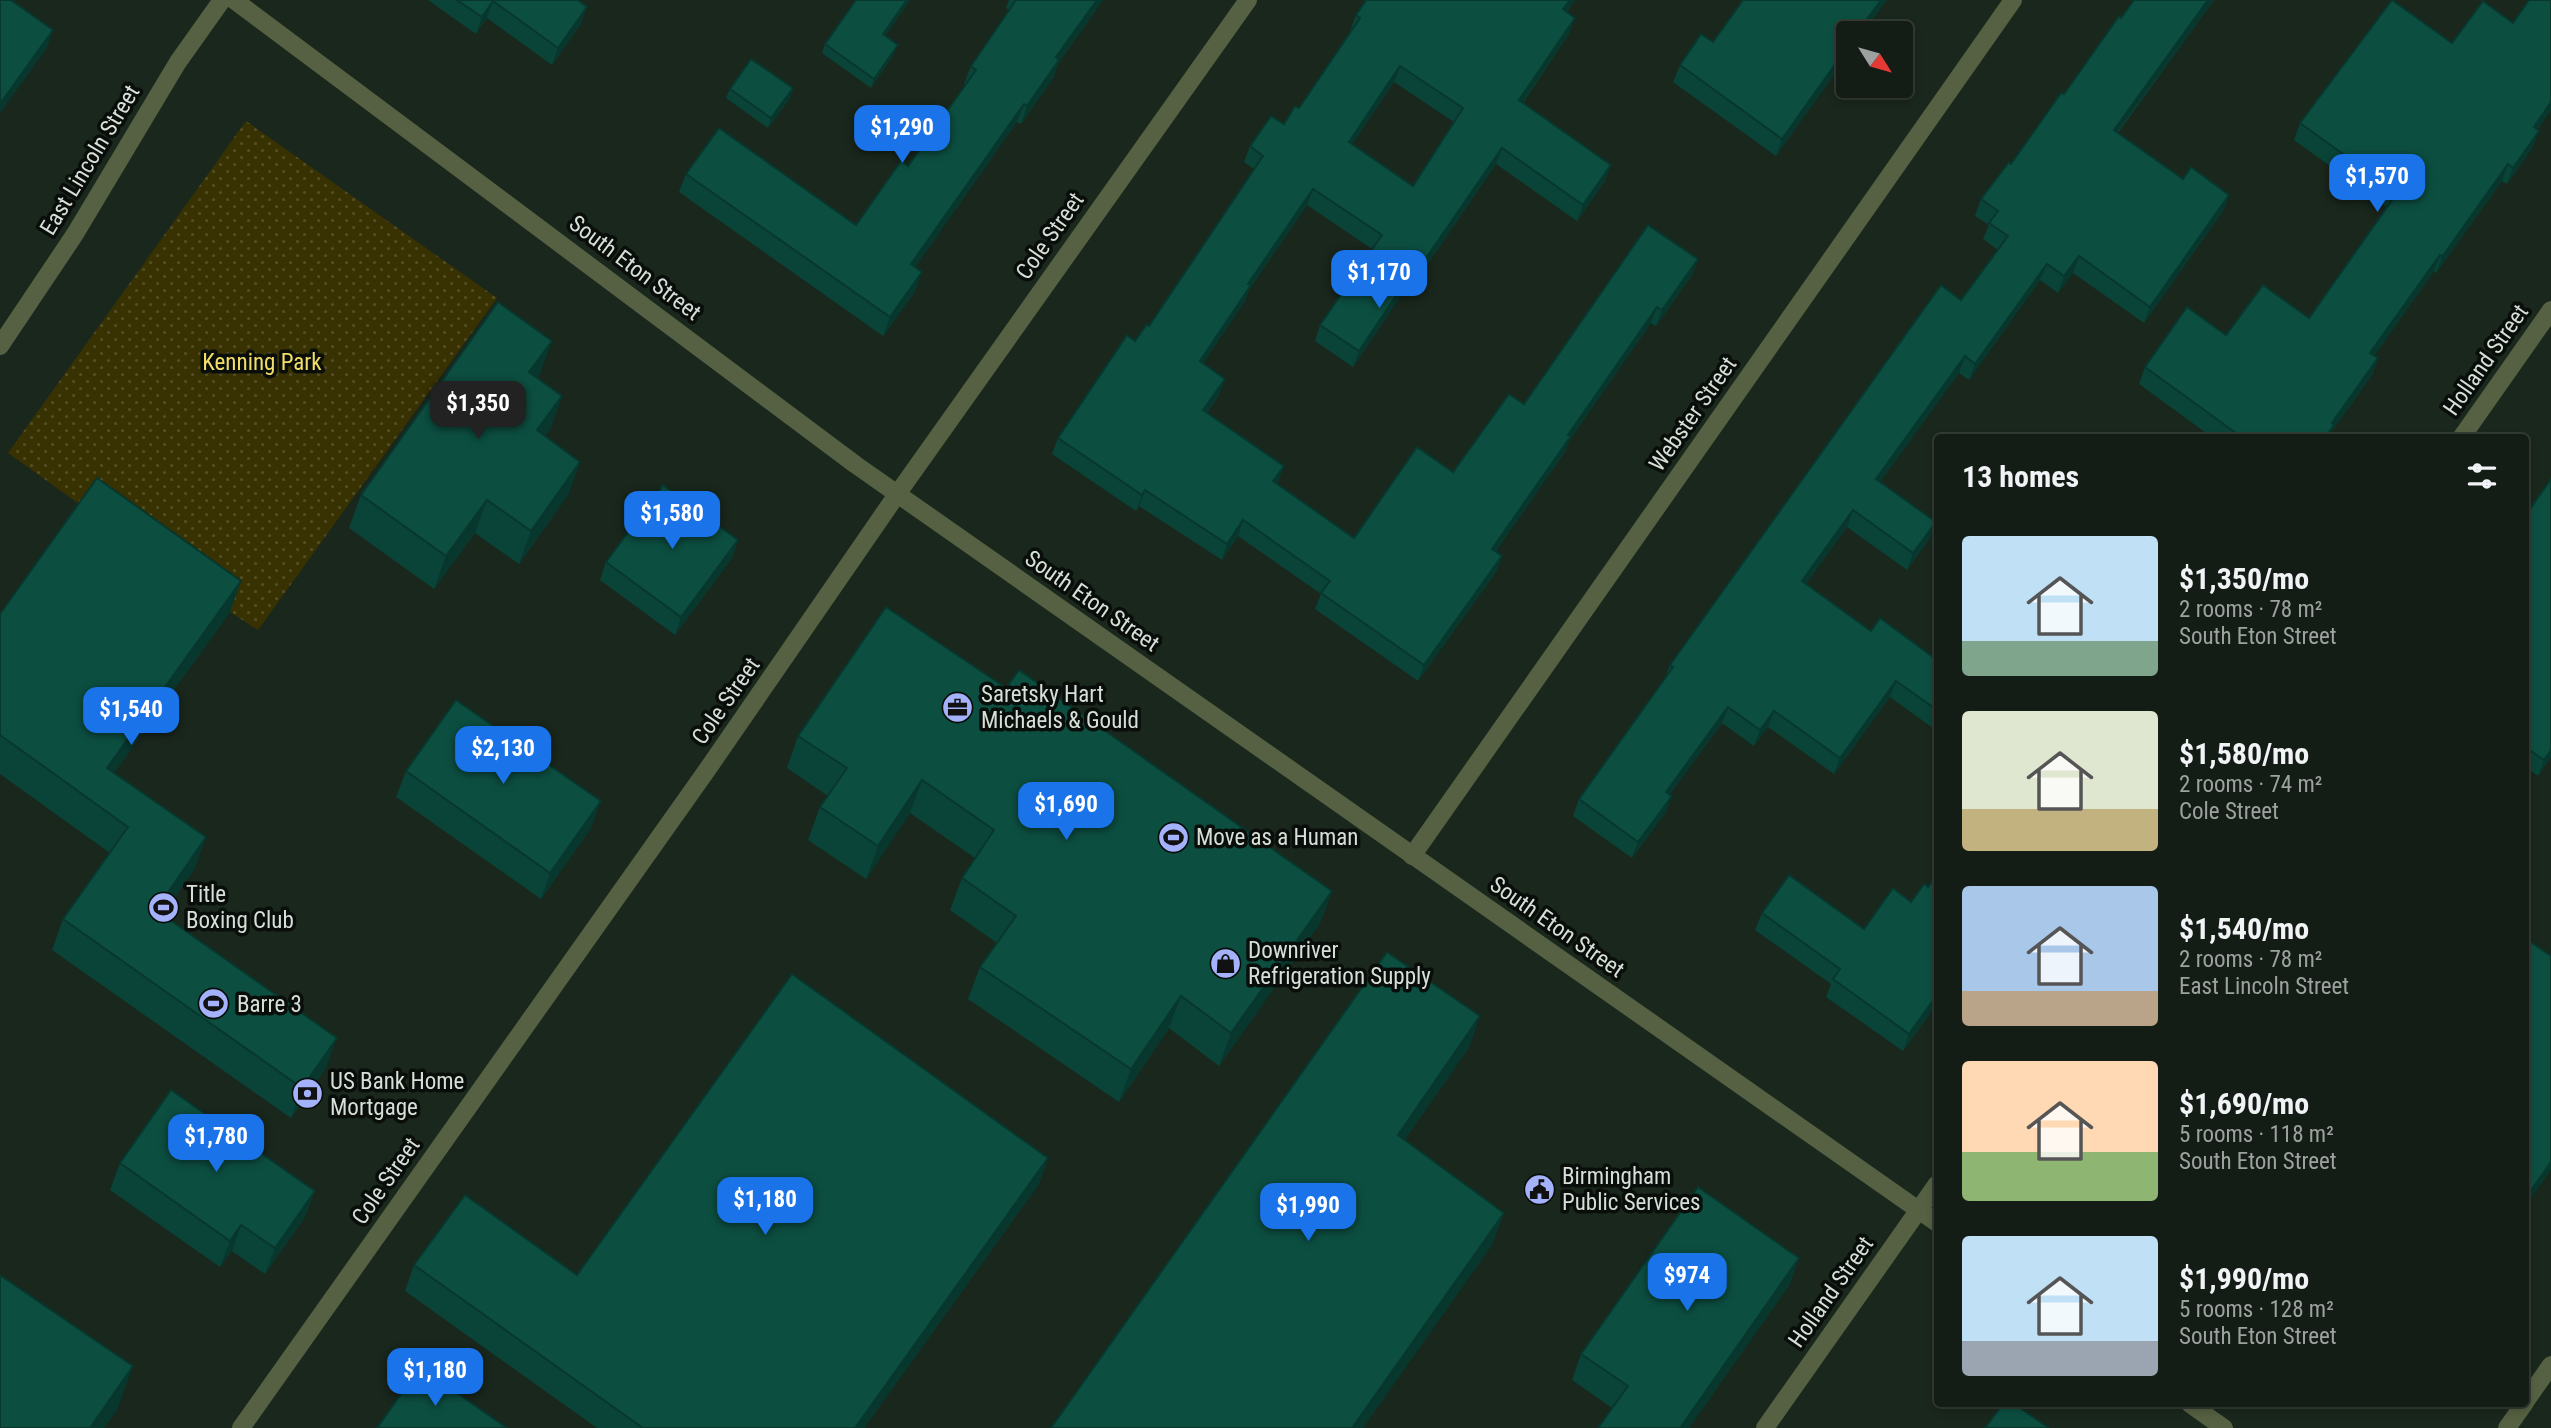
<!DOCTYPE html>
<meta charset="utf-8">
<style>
:root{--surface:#141d15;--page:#212a22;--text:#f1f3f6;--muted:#9da2a0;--line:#333b34;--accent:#1a73e8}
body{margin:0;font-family:"Roboto Condensed",sans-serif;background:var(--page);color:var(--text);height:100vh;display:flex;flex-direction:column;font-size:26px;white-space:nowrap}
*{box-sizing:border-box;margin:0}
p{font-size:23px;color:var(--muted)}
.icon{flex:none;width:38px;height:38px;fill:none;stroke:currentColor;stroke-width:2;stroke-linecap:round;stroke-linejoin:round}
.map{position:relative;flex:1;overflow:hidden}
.sheet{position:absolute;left:1934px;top:434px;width:595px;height:973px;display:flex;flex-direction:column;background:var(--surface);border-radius:7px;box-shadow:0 4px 10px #0003,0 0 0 2px var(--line)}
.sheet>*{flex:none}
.needle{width:46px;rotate:127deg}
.controls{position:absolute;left:1836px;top:21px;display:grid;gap:14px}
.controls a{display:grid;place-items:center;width:77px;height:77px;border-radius:7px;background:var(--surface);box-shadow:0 4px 10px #0003,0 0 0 2px var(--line);font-size:35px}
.price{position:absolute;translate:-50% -60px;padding:0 16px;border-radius:14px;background:var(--accent);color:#fff;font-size:23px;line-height:46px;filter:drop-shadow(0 2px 4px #0008)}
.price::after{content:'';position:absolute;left:50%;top:42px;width:21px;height:16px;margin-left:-10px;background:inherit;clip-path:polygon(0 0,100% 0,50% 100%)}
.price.on{background:#222;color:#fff}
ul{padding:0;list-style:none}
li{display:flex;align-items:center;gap:21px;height:175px;padding:0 28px}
li span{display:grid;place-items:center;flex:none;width:196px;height:140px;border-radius:7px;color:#555}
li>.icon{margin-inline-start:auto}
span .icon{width:84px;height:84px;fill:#fffc;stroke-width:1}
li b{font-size:30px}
h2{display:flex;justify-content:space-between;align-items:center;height:84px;padding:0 28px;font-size:30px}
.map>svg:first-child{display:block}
</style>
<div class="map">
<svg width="2551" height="1428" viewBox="0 0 2551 1428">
<defs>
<pattern id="park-dots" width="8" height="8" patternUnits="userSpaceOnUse" patternTransform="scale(1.75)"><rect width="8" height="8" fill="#383101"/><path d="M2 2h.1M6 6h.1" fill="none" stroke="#544e25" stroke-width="1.8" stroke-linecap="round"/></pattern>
</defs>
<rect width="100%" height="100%" fill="#1a271c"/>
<!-- park -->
<polygon fill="url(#park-dots)" points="246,121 497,298 258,630 230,612 8,453"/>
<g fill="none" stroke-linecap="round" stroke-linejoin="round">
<!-- minor -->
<g stroke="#556142" stroke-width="18">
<polyline points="0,346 75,234 178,62 222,0"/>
<polyline points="2461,438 2551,310"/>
<polyline points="1412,856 2013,0"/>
<polyline points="2525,1402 2551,1365"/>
<polyline points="241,1428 707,770 898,493 1248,0"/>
<polyline points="1765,1428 1937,1184"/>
<polyline points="2507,1428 2524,1404"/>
</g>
<!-- tertiary -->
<g stroke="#556142" stroke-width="18">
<polyline points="234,0 856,465 1937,1223"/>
<polyline points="2190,1404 2224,1428"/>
</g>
</g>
<!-- wall -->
<g fill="#0a4438" fill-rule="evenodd">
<polygon points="428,0 578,0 581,24 552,65 487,18 476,34"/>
<polygon points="856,0 910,0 885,36 894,54 871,88 822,53 825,44"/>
<polygon points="1009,0 1103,0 1058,64 1053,78 1021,124 1017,122 915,267 916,290 883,336 679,192 686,174 856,225 908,166 965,85 964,84 971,66 1009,10 1006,8"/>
<path d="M1366,0H1575L1567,12L1569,34L1523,103L1605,181L1577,221L1496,164L1408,293L1404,291L1353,367L1315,341L1320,325L1372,249L1307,205L1249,290L1245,301L1203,363L1219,395L1207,413L1278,482L1276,484L1354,538L1453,472L1524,404L1698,259L1692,275L1656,326L1651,323L1569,441L1565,452L1496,551L1502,556L1496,572L1418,681L1315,609L1321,594L1238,536L1222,560L1139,506L1136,511L1052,454L1058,438L1149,326L1254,169L1244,162L1250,146L1284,124L1299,108L1351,31H1350L1356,15ZM1394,82L1454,122L1413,186L1352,144Z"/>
<polygon points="2214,0 2118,133 2183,179 2229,195 2223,211 2144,323 2073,273 2058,293 2040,280 1969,380 1959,373 1880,482 1930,538 1907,570 1847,527 1806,584 1871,631 1937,660 1937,731 1890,697 1834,774 1768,727 1754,746 1722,723 1670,794 1666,812 1632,858 1573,816 1579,799 1665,678 1670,665 1961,300 1998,250 1983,239 1989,225 1975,216 1981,199 2011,164 2121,18"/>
<polygon points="1848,33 1848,55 1776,156 1673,82 1680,65 1713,42"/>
<polygon points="2452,43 2551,110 2537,130 2533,147 2507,184 2502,181 2436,273 2434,271 2374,356 2378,358 2372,375 2332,431 2330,438 2213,438 2139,384 2145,367 2226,335 2309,318 2387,207 2294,140 2300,123"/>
<polygon points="730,89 790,98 768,128 726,98"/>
<polygon points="540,374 537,378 562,396 550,429 545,436 580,462 568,495 519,564 475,533 434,589 349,528 361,495"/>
<polygon points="2525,516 2551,757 2538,776 2525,767"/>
<polygon points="738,540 732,558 675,635 600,580 606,562"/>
<polygon points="241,581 230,612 114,773 195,868 163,915 326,1068 291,1118 52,950 63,919 110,853 0,774 0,614"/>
<polygon points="1006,688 1332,891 1320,923 1219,1066 1169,1028 1119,1102 968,999 980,967 997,943 950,910 962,878 975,858 910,813 866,879 808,840 820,807 828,796 787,768 798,736"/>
<polygon points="406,771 591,828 541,899 396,797"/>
<polygon points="1762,913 1936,1005 1903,1051 1826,997 1831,984 1755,930"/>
<polygon points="1048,1158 1039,1184 864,1428 597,1428 405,1291 414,1265 577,1275"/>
<polygon points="120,1163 305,1217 265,1274 232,1251 220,1267 110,1190"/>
<polygon points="1790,1284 1689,1428 1598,1428 1612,1408 1572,1380 1581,1354"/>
</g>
<!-- shaded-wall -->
<g fill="#08372e">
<polygon points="907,0 910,0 879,44 883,34"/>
<polygon points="1097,0 1103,0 1058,64 1053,78 1021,124 1027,106 1056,57"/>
<polygon points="1570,0 1575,0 1557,25 1563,9"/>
<polygon points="1881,0 1887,0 1863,33 1857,33"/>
<polygon points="2208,0 2214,0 2107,146 2114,130"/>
<polygon points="493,1 487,18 476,34 482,17"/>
<polygon points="587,7 581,24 552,65 558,48"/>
<polygon points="1575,18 1569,34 1513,116 1519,100"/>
<polygon points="53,30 47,48 0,113 0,104"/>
<polygon points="898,45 894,54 871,88 874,79"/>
<polygon points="1848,46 1848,55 1776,156 1782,139"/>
<polygon points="1400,66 1394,82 1343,158 1349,142"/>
<polygon points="793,88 790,98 768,128 771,118"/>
<polygon points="2551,102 2551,110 2527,143 2534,127"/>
<polygon points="1024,104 1017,122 905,282 911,264"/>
<polygon points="2539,131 2533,147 2507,184 2513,168"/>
<polygon points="1502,148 1496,164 1408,293 1413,277"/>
<polygon points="2508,164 2502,181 2436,273 2442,257"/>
<polygon points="1611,165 1605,181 1577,221 1583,205"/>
<polygon points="1313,189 1307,205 1249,290 1245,301 1194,377 1200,361 1248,284"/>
<polygon points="2229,195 2223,211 2144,323 2150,307"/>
<polygon points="2440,255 2434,271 2364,370 2370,353"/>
<polygon points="2079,256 2073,273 2058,293 2064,276"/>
<polygon points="1698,259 1692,275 1656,326 1662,310"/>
<polygon points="2047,264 2040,280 1969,380 1975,364"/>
<polygon points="922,272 916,290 883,336 890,317"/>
<polygon points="1410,275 1404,291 1353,367 1359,351"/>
<polygon points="1657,307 1651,323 1569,441 1565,452 1486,565 1492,549 1568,435"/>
<polygon points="552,341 540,374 517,405 529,372"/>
<polygon points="1965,356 1959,373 1870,496 1876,479"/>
<polygon points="2378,358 2372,375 2332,431 2330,438 2325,438 2332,423"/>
<polygon points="1225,379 1219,395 1197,426 1203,410"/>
<polygon points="562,396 550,429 525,463 537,430"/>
<polygon points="580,462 568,495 519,564 531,531"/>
<polygon points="1284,466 1278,482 1267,497 1273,481"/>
<polygon points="1145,490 1139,506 1136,511 1142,495"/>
<polygon points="487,500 475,533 434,589 446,556"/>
<polygon points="1853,510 1847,527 1796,598 1802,581"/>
<polygon points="1243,520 1238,536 1222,560 1227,544"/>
<polygon points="1936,522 1930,538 1907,570 1913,553"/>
<polygon points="738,540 732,558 675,635 681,617"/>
<polygon points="1502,556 1496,572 1418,681 1424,665"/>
<polygon points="241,581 230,612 96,798 107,768"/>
<polygon points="1896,681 1890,697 1834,774 1840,758"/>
<polygon points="1728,707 1722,723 1660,808 1666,792"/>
<polygon points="1774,711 1768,727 1754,746 1760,730"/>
<polygon points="2551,750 2551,757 2538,776 2544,760"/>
<polygon points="922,780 910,813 866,879 878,846"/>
<polygon points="1672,796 1666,812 1632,858 1638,842"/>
<polygon points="601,801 591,828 541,899 550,873"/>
<polygon points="206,837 195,868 145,940 156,910"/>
<polygon points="1332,891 1320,923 1219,1066 1231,1033"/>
<polygon points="1937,995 1936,1005 1903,1051 1909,1034"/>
<polygon points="1181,996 1169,1028 1119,1102 1131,1069"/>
<polygon points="1480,1016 1469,1048 1386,1167 1398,1135"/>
<polygon points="337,1038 326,1068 291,1118 302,1088"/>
<polygon points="1048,1158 1039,1184 864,1428 855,1428"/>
<polygon points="2551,1162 2551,1170 2525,1207 2525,1199"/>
<polygon points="315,1191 305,1217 265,1274 275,1248"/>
<polygon points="1504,1213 1492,1245 1363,1428 1352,1428"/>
<polygon points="241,1225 232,1251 220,1267 230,1241"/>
<polygon points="1799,1258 1790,1284 1689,1428 1680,1428"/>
<polygon points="133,1366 117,1410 104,1428 90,1428"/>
</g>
<!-- building -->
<g fill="#0c4f41" stroke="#08372e" stroke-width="2" fill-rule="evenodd">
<polygon points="0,0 11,0 53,30 0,104"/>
<polygon points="457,0 578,0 587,7 558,48 493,1 482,17"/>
<polygon points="856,0 907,0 883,34 898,45 874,79 825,44"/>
<polygon points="1016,0 1097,0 1056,57 1059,60 1027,106 1024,104 911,264 922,272 890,317 686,174 719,128 856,225 901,161 908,166 976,70 971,66"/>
<path d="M1366,0H1570L1563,9L1575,18L1519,100L1611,165L1583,205L1502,148L1413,277L1410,275L1359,351L1320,325L1382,235L1313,189L1248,284L1251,285L1200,361L1225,379L1203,410L1284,466L1273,481L1354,538L1417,447L1453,472L1509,394L1524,404L1648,225L1698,259L1662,310L1657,307L1568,435L1571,436L1492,549L1502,556L1424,665L1321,593L1330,581L1243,520L1227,544L1145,490L1142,495L1058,438L1127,335L1135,341L1147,324L1149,326L1263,156L1250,146L1271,116L1284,124L1295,106L1299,108L1360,18L1356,15ZM1400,66L1463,108L1413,186L1349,142Z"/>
<polygon points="1743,0 1881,0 1857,33 1848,33 1848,46 1782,139 1680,65 1701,34 1713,42"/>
<polygon points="2134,0 2208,0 2114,130 2183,179 2191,167 2229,195 2150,307 2079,256 2064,276 2047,264 1975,364 1965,356 1876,479 1936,522 1913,553 1853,510 1802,581 1871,631 1880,618 1937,660 1937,710 1896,681 1840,758 1774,711 1760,730 1728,707 1666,792 1672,796 1638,842 1579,799 1673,667 1670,665 1941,285 1961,300 2008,236 1989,223 1998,211 1981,199 2009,162 2011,164 2061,93 2064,94 2119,16 2121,18"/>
<polygon points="2392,0 2452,43 2483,1 2513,23 2529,0 2551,0 2551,102 2534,127 2539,131 2513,168 2508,164 2442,257 2440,255 2370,353 2378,358 2332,423 2334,425 2325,438 2239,438 2240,436 2145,367 2187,307 2226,335 2263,285 2309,318 2397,193 2300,123"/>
<polygon points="751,59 793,88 771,118 730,89"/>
<polygon points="498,302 552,341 529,372 562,396 537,430 580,462 531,531 487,500 446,556 361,495"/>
<polygon points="97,478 241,581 107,768 206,837 156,910 337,1038 302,1088 63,919 128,827 0,735 0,614"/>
<polygon points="2551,479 2551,750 2544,760 2525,747 2525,516"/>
<polygon points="663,485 738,540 681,617 606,562"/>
<polygon points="886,607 1006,688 1019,670 1332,891 1231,1033 1181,996 1131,1069 980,967 1016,916 962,878 994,830 922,780 878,846 820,807 847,768 798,736"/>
<polygon points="456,700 601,801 550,873 406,771"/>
<polygon points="1937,874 1937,995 1909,1034 1833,979 1840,969 1762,913 1789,875 1864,929 1893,888 1911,902 1924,884 1928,887"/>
<polygon points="2525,938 2551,956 2551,1162 2525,1199"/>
<polygon points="1387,952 1480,1016 1398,1135 1504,1213 1352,1428 1051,1428"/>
<polygon points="792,974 1048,1158 855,1428 643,1428 414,1265 465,1195 577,1275"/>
<polygon points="171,1090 315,1191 275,1248 241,1225 230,1241 120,1163"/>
<polygon points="1698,1187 1799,1258 1680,1428 1598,1428 1628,1386 1581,1354"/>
<polygon points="0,1275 133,1366 90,1428 0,1428"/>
<polygon points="420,1367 507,1428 377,1428"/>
<polygon points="2003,1404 2014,1404 2049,1428 1985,1428"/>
</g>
<!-- icons -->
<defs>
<symbol id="office-disc" viewBox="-11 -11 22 22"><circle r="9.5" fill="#a4b2fc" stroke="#090e0a"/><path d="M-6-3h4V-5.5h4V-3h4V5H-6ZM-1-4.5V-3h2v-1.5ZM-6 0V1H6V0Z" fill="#111"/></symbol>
<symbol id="stadium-disc" viewBox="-11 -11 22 22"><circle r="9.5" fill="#a4b2fc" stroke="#090e0a"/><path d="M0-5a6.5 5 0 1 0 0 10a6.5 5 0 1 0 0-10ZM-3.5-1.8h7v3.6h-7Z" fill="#111"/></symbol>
<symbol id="shop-disc" viewBox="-11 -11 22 22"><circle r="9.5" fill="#a4b2fc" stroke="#090e0a"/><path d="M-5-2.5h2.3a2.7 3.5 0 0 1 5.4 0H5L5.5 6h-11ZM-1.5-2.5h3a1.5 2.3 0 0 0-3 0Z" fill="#111"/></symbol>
<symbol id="bank-disc" viewBox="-11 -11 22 22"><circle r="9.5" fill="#a4b2fc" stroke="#090e0a"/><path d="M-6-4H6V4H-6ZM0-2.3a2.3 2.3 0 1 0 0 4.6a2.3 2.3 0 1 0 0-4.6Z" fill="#111"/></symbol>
<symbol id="civic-disc" viewBox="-11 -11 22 22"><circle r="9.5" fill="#a4b2fc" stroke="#090e0a"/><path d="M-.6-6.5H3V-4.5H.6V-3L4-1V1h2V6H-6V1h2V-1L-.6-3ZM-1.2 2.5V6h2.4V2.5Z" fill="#111"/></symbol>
</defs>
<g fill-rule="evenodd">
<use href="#office-disc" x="940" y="690" width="35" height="35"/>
<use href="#stadium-disc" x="1156" y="820" width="35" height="35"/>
<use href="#stadium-disc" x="146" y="890" width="35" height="35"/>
<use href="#shop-disc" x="1208" y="946" width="35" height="35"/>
<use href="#stadium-disc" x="196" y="986" width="35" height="35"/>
<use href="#bank-disc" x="290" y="1076" width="35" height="35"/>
<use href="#civic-disc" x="1522" y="1172" width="35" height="35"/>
</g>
<g text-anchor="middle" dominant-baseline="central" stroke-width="7" stroke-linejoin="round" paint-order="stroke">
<!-- street labels -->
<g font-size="23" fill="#d6dfd8" stroke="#090e0a">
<text transform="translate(90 160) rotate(-59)">East Lincoln Street</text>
<text transform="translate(1050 236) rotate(-55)">Cole Street</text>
<text transform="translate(635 268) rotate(37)">South Eton Street</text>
<text transform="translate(2486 360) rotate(-55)">Holland Street</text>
<text transform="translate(1693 414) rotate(-55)">Webster Street</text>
<text transform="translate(1092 601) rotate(35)">South Eton Street</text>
<text transform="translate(726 701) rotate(-55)">Cole Street</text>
<text transform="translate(1557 927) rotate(35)">South Eton Street</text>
<text transform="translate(386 1181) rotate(-55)">Cole Street</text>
<text transform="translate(1831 1292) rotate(-55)">Holland Street</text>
</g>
<!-- park labels -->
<g font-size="23" fill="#f3df67" stroke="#090e0a">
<text x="262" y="362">Kenning Park</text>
</g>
<!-- poi labels -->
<g font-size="23" fill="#d6dfd8" stroke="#090e0a" text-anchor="start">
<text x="981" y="694">Saretsky Hart<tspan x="981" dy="26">Michaels &amp; Gould</tspan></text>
<text x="1196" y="837">Move as a Human</text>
<text x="186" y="894">Title<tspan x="186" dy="26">Boxing Club</tspan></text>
<text x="1248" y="950">Downriver<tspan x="1248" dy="26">Refrigeration Supply</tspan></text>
<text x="237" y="1004">Barre 3</text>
<text x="330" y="1081">US Bank Home<tspan x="330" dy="26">Mortgage</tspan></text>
<text x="1562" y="1176">Birmingham<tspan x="1562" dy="26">Public Services</tspan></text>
</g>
</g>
</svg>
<div class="controls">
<a><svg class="needle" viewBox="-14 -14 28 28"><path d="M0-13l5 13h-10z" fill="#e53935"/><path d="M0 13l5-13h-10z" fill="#9da2a0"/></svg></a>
</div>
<b class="price" style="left:902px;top:165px">$1,290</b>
<b class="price" style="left:2377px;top:214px">$1,570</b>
<b class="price" style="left:1379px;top:310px">$1,170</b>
<b class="price on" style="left:478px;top:441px">$1,350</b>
<b class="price" style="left:672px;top:551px">$1,580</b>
<b class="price" style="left:131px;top:747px">$1,540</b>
<b class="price" style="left:503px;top:786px">$2,130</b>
<b class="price" style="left:1066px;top:842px">$1,690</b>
<b class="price" style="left:216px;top:1174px">$1,780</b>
<b class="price" style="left:765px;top:1237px">$1,180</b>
<b class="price" style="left:1308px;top:1243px">$1,990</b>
<b class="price" style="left:1687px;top:1313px">$974</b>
<b class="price" style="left:435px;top:1408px">$1,180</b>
<section class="sheet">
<h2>13 homes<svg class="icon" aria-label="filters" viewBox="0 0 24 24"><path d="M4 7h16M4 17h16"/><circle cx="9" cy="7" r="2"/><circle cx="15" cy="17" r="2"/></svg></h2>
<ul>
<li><span style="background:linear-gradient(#bfe0f5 75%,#7fa58c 0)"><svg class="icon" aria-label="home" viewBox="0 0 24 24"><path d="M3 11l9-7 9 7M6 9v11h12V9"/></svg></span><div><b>$1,350/mo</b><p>2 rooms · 78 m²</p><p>South Eton Street</p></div></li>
<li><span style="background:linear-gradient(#dfe7d0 70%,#c2b280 0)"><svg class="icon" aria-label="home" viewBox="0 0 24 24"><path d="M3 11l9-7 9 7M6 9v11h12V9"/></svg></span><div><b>$1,580/mo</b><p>2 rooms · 74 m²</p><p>Cole Street</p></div></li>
<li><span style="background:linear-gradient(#a9c7e8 75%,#b9a48a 0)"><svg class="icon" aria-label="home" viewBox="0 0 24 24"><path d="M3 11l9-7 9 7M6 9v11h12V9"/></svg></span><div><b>$1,540/mo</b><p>2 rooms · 78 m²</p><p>East Lincoln Street</p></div></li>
<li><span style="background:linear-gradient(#ffd9b3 65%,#8fb573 0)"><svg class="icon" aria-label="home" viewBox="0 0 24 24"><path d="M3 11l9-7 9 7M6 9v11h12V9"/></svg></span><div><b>$1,690/mo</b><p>5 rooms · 118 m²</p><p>South Eton Street</p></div></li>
<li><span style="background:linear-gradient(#bfe0f5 75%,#9aa5b1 0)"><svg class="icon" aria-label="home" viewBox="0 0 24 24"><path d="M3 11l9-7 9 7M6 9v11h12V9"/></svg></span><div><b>$1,990/mo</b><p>5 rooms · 128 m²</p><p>South Eton Street</p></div></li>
</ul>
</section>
</div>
